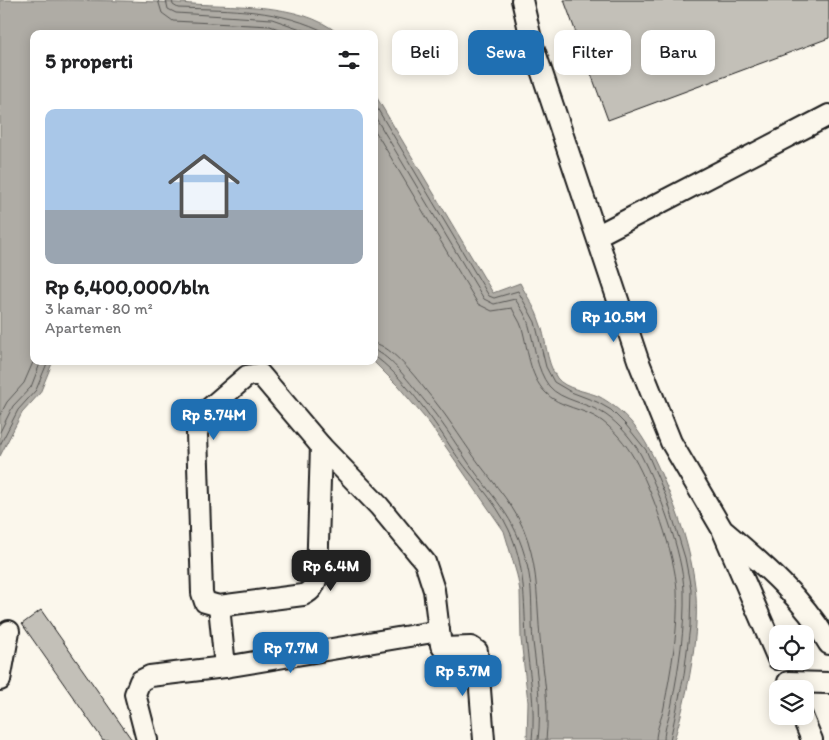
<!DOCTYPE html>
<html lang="id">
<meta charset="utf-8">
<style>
:root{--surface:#fff;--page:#f6f6f6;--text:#202124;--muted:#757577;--line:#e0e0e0;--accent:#1f6fb2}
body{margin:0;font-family:Itim,sans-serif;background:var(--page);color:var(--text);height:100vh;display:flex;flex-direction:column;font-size:19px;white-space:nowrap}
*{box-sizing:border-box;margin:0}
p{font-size:16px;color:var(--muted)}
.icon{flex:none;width:28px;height:28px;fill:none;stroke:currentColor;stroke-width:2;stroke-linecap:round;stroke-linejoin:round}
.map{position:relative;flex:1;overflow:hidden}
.sheet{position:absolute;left:30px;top:30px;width:348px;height:335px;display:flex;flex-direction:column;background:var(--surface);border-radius:10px;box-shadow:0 2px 12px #0003}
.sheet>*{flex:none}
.hud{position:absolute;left:392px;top:30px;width:361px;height:45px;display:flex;gap:10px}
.tools{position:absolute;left:769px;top:625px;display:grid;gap:10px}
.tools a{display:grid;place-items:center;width:45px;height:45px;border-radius:10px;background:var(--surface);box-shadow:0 2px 12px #0003;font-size:25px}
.price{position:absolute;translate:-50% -42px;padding:0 11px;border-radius:10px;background:var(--accent);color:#fff;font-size:16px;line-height:32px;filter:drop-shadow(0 1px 2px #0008)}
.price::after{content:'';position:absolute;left:50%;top:30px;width:15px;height:11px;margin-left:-8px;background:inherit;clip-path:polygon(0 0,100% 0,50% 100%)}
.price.selected{background:#222;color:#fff}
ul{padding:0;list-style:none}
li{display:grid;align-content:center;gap:10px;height:265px;padding:0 15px}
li+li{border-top:1px solid var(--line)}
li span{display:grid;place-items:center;height:155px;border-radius:10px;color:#555}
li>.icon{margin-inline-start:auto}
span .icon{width:90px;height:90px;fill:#fffc;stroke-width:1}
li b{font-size:21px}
h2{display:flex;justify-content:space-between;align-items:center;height:60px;padding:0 15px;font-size:21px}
.tag{padding:0 18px;border-radius:10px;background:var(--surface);box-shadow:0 2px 12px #0003;font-size:18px;line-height:45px}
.tag.selected{background:var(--accent);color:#fff}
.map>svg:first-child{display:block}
</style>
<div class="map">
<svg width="829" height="740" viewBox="0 0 829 740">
<rect width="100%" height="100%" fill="#fbf7ec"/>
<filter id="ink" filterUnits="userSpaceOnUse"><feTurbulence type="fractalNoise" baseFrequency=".02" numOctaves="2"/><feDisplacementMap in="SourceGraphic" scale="10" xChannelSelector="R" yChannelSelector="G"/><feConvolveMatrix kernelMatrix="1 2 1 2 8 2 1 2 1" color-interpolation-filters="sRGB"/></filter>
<g filter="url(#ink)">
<!-- water -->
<g fill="#afaca5" stroke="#74726e">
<path d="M0,0C60,0 121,0 180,3C229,8 298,0 339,34H34V361H53L40,393L22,413L0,456Z"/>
<path d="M374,93L493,293L520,283C526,295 535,307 539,320C547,339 545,360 557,378C565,389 586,391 598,396C610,402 622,412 631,422C646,440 655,459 664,481C679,514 691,551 695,586C701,630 687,698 674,740H527L528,702L521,639L520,591L517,575L504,531L430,424L398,386L373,361Z"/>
</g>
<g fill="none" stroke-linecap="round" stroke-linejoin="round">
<!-- shore -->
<g stroke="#575653" stroke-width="1">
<polyline points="158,0 162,13 173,21 270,26 293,34"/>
<polyline points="166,0 168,9 176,13 272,19 315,34"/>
<path d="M172,0L173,5L178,8C233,10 279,8 329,34"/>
<polyline points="374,103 489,296 494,298 518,291 535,322 546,367 554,382 571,392 597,402 611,410 626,425 646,450 667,499 685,558 691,589 690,626 684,675 670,740"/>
<path d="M374,115L484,299L494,304L515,299C520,307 527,316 529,326C535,346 536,369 549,386C561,401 590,403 606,415C619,424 633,440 641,455C658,488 683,553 684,591C685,629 679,666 672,703C670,715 664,728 664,740"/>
<path d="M374,129L478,304L492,311L512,308C515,315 520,321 522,328C528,349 529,375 545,392C559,408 585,408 602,421C614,430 626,444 634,458C652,489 675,555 677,590C679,629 671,669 664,707C662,718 656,729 656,740"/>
<path d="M374,343C392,346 417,379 428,393C446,414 459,436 475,458C494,485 518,508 528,541C538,573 537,604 540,638C543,672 550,706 546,740"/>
<path d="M374,350C390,355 413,387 424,400C441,420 454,441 468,462C497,504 519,520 529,574C533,596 531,619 533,642C537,674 542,707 538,740"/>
<path d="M374,356C400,373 433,419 450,446C468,474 495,499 509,530C525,564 524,601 526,638C529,672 536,706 532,740"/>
<polyline points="0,415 7,402 24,383 34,360"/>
<polyline points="0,432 13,406 31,387 41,361"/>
<polyline points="0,445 18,410 36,390 48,361"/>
</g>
</g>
<!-- building -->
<g fill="#c3c0b8" stroke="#1c1c1c">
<polygon points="564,0 829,0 829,38 608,120"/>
<polygon points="41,610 132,740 103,740 22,624"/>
</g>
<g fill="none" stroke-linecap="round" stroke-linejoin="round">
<defs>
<g id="minor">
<polyline points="522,0 532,43 638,360 671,442 722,529 778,659"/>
<polyline points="598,235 829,115"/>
<path d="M725,532C764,565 804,599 829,644"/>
<polyline points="219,606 205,602 202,593 197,433 205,412 247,376 260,374 321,446 379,506 425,562 434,590 439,631"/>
<path d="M225,667L219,606L303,595C312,591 314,586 317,577L321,446"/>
<polyline points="0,680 9,631"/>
<polyline points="788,682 829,683"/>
<polyline points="802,716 812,740"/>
<polyline points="147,740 135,694 140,681 150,676 225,667 439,631 441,645 443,648 471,647 477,651 484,740"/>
</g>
</defs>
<!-- minor casing -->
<use href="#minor" stroke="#1c1c1c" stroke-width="24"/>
<!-- minor -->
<use href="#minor" stroke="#fbf7ec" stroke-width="20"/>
</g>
</g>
</svg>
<div class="tools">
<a><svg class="icon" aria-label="locate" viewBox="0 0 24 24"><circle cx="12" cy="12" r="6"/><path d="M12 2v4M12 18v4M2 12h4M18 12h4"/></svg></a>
<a><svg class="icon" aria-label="layers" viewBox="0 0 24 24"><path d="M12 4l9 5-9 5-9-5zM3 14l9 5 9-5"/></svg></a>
</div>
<b class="price" style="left:614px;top:343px">Rp 10.5M</b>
<b class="price" style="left:214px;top:441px">Rp 5.74M</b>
<b class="price selected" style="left:331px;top:592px">Rp 6.4M</b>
<b class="price" style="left:291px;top:674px">Rp 7.7M</b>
<b class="price" style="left:463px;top:697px">Rp 5.7M</b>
<div class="hud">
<a class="tag">Beli</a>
<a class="tag selected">Sewa</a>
<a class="tag">Filter</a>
<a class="tag">Baru</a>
</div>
<section class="sheet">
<h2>5 properti<svg class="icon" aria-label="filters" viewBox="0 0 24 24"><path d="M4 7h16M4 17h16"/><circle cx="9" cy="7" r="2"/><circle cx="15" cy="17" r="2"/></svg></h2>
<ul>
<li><span style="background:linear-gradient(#a9c7e8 65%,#9aa5b1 0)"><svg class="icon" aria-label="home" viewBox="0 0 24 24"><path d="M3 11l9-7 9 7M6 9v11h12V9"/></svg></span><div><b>Rp 6,400,000/bln</b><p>3 kamar · 80 m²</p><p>Apartemen</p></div></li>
</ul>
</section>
</div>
